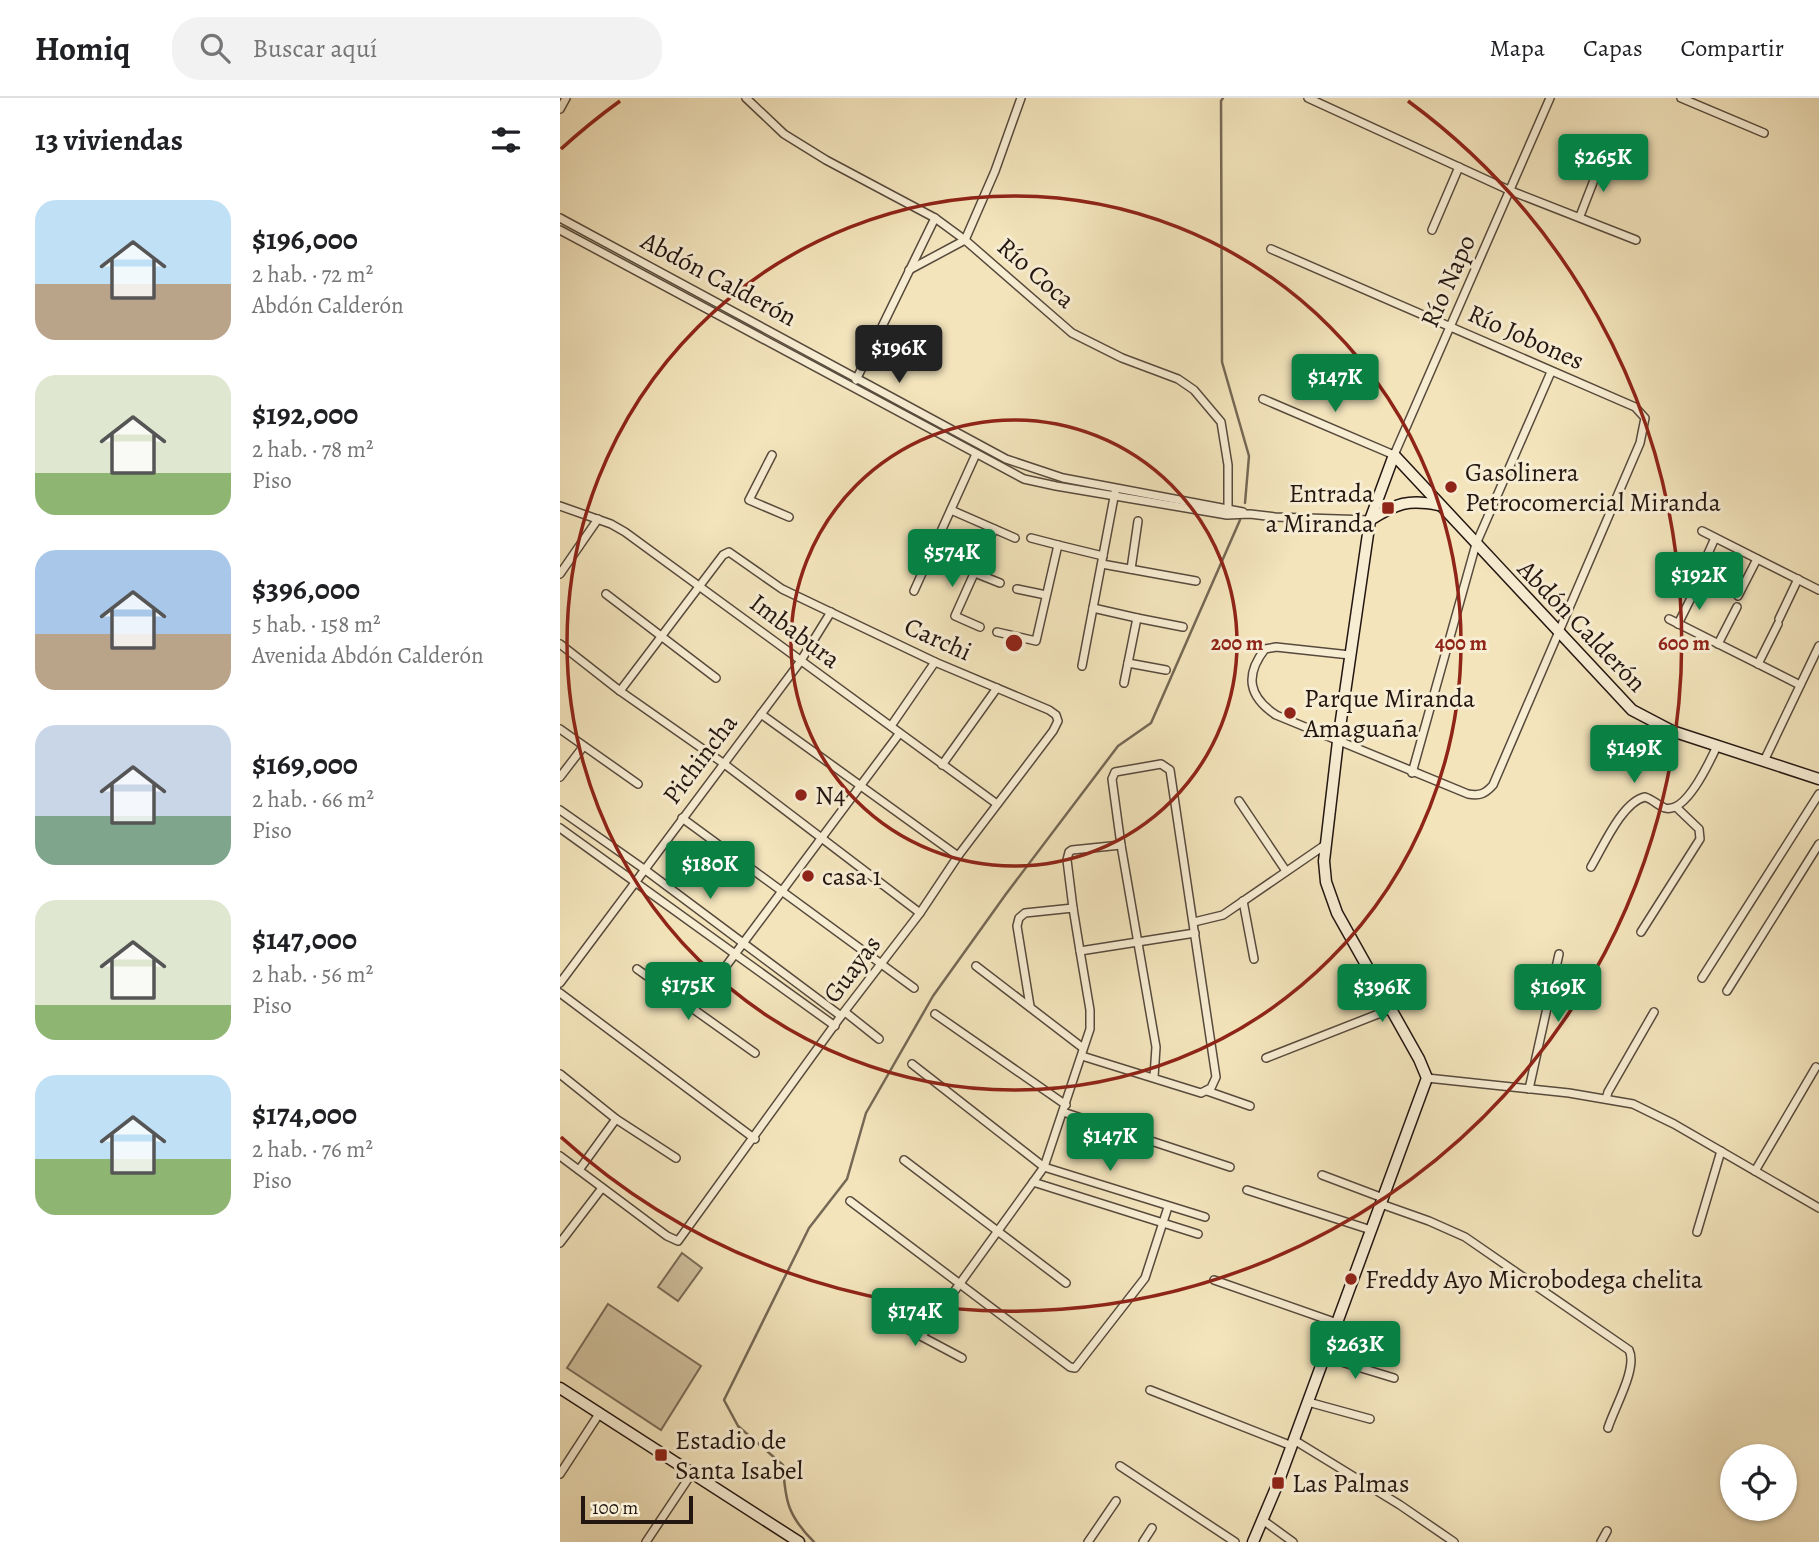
<!DOCTYPE html>
<html lang="es">
<meta charset="utf-8">
<style>
:root{--surface:#fff;--page:#f2f2f2;--text:#202124;--muted:#757577;--line:#e0e0e0;--accent:#0b8043}
body{margin:0;font-family:Alegreya,serif;background:var(--page);color:var(--text);height:100vh;display:flex;flex-direction:column;font-size:26px;white-space:nowrap}
*{box-sizing:border-box;margin:0}
p{font-size:23px;color:var(--muted)}
.icon{flex:none;width:38px;height:38px;fill:none;stroke:currentColor;stroke-width:2;stroke-linecap:round;stroke-linejoin:round}
.map{position:relative;flex:1;overflow:hidden}
.details{display:flex;flex-direction:column;background:var(--surface);width:560px}
.details>*{flex:none}
.tools{position:absolute;left:1160px;top:1346px;display:grid;gap:14px}
.tools a{display:grid;place-items:center;width:77px;height:77px;border-radius:50%;background:var(--surface);box-shadow:0 2px 5px #0004;font-size:35px}
.scale{position:absolute;left:21px;bottom:18px;width:112px;box-sizing:border-box;padding-left:7px;border:4px solid #231611;border-top:0;font-size:19px;line-height:24px;white-space:nowrap;color:#231611;-webkit-text-stroke:5px #f7edd3;paint-order:stroke}
.price{position:absolute;translate:-50% -60px;padding:0 16px;border-radius:7px;background:var(--accent);color:#fff;font-size:23px;line-height:46px;filter:drop-shadow(0 2px 4px #0008)}
.price::after{content:'';position:absolute;left:50%;top:42px;width:21px;height:16px;margin-left:-10px;background:inherit;clip-path:polygon(0 0,100% 0,50% 100%)}
.price.on{background:#222;color:#fff}
ul{padding:0;list-style:none}
li{display:flex;align-items:center;gap:21px;height:175px;padding:0 35px}
li span{display:grid;place-items:center;flex:none;width:196px;height:140px;border-radius:21px;color:#555}
li>.icon{margin-inline-start:auto}
span .icon{width:84px;height:84px;fill:#fffc;stroke-width:1}
li b{font-size:30px}
h2{display:flex;justify-content:space-between;align-items:center;height:84px;padding:0 35px;font-size:30px}
header{display:flex;align-items:center;gap:42px;box-sizing:border-box;height:98px;padding:0 35px;background:var(--surface);border-bottom:2px solid var(--line)}
header strong{font-size:33px}
nav{display:flex;gap:38px;margin-inline-start:auto;font-size:24px}
.search{width:490px;height:63px;background:var(--page);display:flex;align-items:center;gap:18px;box-sizing:border-box;padding:0 24px;border-radius:28px;color:var(--muted);font-size:26px}
main{display:flex;flex:1;min-height:0}
.map>svg:first-child{display:block}
</style>
<header>
<strong>Homiq</strong>
<div class="search"><svg class="icon" aria-label="search" viewBox="0 0 24 24"><circle cx="10" cy="10" r="6"/><path d="M15 15l6 6"/></svg>Buscar aquí</div>
<nav><a>Mapa</a><a>Capas</a><a>Compartir</a></nav>
</header>
<main>
<section class="details">
<h2>13 viviendas<svg class="icon" aria-label="filters" viewBox="0 0 24 24"><path d="M4 7h16M4 17h16"/><circle cx="9" cy="7" r="2"/><circle cx="15" cy="17" r="2"/></svg></h2>
<ul>
<li><span style="background:linear-gradient(#bfe0f5 60%,#b9a48a 0)"><svg class="icon" aria-label="home" viewBox="0 0 24 24"><path d="M3 11l9-7 9 7M6 9v11h12V9"/></svg></span><div><b>$196,000</b><p>2 hab. · 72 m²</p><p>Abdón Calderón</p></div></li>
<li><span style="background:linear-gradient(#dfe7d0 70%,#8fb573 0)"><svg class="icon" aria-label="home" viewBox="0 0 24 24"><path d="M3 11l9-7 9 7M6 9v11h12V9"/></svg></span><div><b>$192,000</b><p>2 hab. · 78 m²</p><p>Piso</p></div></li>
<li><span style="background:linear-gradient(#a9c7e8 60%,#b9a48a 0)"><svg class="icon" aria-label="home" viewBox="0 0 24 24"><path d="M3 11l9-7 9 7M6 9v11h12V9"/></svg></span><div><b>$396,000</b><p>5 hab. · 158 m²</p><p>Avenida Abdón Calderón</p></div></li>
<li><span style="background:linear-gradient(#c9d6e8 65%,#7fa58c 0)"><svg class="icon" aria-label="home" viewBox="0 0 24 24"><path d="M3 11l9-7 9 7M6 9v11h12V9"/></svg></span><div><b>$169,000</b><p>2 hab. · 66 m²</p><p>Piso</p></div></li>
<li><span style="background:linear-gradient(#dfe7d0 75%,#8fb573 0)"><svg class="icon" aria-label="home" viewBox="0 0 24 24"><path d="M3 11l9-7 9 7M6 9v11h12V9"/></svg></span><div><b>$147,000</b><p>2 hab. · 56 m²</p><p>Piso</p></div></li>
<li><span style="background:linear-gradient(#bfe0f5 60%,#8fb573 0)"><svg class="icon" aria-label="home" viewBox="0 0 24 24"><path d="M3 11l9-7 9 7M6 9v11h12V9"/></svg></span><div><b>$174,000</b><p>2 hab. · 76 m²</p><p>Piso</p></div></li>
</ul>
</section>
<div class="map">
<svg width="1259" height="1444" viewBox="0 0 1259 1444">
<rect width="100%" height="100%" fill="#f3e4bc"/>
<filter id="stains"><feTurbulence type="fractalNoise" baseFrequency=".00286" numOctaves="4"/><feColorMatrix values="0 0 0 0 .2 0 0 0 0 .09 0 0 0 0 .02 0 0 0 .5 -.17"/></filter>
<radialGradient id="worn" r=".72"><stop offset=".6" stop-color="#630" stop-opacity="0"/><stop offset="1" stop-color="#630" stop-opacity=".3"/></radialGradient>
<!-- green -->
<g fill="#d0c19f" stroke="#7a6c58" stroke-width="2">
<polygon points="122,1155 142,1170 118,1203 98,1189"/>
<polygon points="48,1206 141,1268 101,1332 7,1270"/>
</g>
<g fill="none" stroke-linecap="round" stroke-linejoin="round">
<!-- stream -->
<g stroke="#756855" stroke-width="2.5">
<polyline points="663,0 661,3 662,264 689,358 685,405"/>
<path d="M254,1444C228,1418 225,1403 223,1367L178,1328L164,1302L249,1130L287,1081L306,1015L373,898L446,796L558,648L591,625L680,422"/>
</g>
<defs>
<g id="street">
<polyline points="186,0 224,36 266,62 375,120 405,142 512,235 562,260 618,281 634,292 661,324 668,367 668,413"/>
<polyline points="748,0 951,93 1076,142"/>
<polyline points="1121,0 1204,35"/>
<polyline points="0,11 6,0"/>
<polyline points="1020,118 1041,64"/>
<polyline points="0,120 446,361 503,380 683,414"/>
<polyline points="0,132 464,381 496,388 667,417 690,416 715,419 810,422"/>
<polyline points="872,132 899,69"/>
<path d="M711,151L1075,309L1085,320L1080,345L933,687C925,696 920,698 908,696L716,617C689,599 684,578 705,551L716,549L790,557"/>
<polyline points="349,172 405,142 435,73 461,0"/>
<polyline points="296,282 375,120"/>
<polyline points="703,301 834,357 990,0"/>
<polyline points="212,357 189,402 229,419"/>
<polyline points="0,408 51,426 65,434 437,706"/>
<polyline points="391,412 455,440"/>
<polyline points="1142,433 1259,492"/>
<polyline points="471,440 498,447"/>
<polyline points="542,466 636,483"/>
<polyline points="571,471 578,423"/>
<polyline points="415,475 440,485"/>
<polyline points="0,476 38,421"/>
<polyline points="1137,480 1155,440"/>
<polyline points="457,491 486,497"/>
<polyline points="354,493 416,356"/>
<polyline points="46,496 156,580"/>
<polyline points="1178,498 1197,461"/>
<polyline points="533,510 577,520 564,585"/>
<polyline points="577,520 623,529"/>
<polyline points="1109,521 1240,587"/>
<polyline points="1219,521 1238,481"/>
<polyline points="1118,526 1136,490"/>
<polyline points="420,529 395,518 434,431"/>
<polyline points="437,534 476,543 498,447 543,458"/>
<polyline points="0,546 60,593 163,665 360,815"/>
<polyline points="1158,546 1177,509"/>
<polyline points="568,565 606,572"/>
<polyline points="1198,566 1218,526"/>
<polyline points="522,568 555,394"/>
<polyline points="201,616 398,758"/>
<polyline points="331,628 375,564"/>
<polyline points="0,631 78,686"/>
<polyline points="1204,663 1259,548"/>
<polyline points="382,667 437,590"/>
<polyline points="852,675 916,446 991,274"/>
<polyline points="0,679 23,649"/>
<polyline points="679,703 726,773"/>
<polyline points="0,712 84,771 281,918"/>
<polyline points="122,720 354,890"/>
<polyline points="0,730 275,928"/>
<path d="M1031,769C1043,749 1062,704 1085,699C1092,701 1099,708 1105,710C1126,716 1150,663 1157,648"/>
<polyline points="683,803 694,861"/>
<polyline points="513,810 507,762 509,754 512,752 561,747"/>
<polyline points="634,824 663,817 765,747"/>
<polyline points="1081,834 1140,741 1139,731 1116,709"/>
<polyline points="416,868 523,950"/>
<polyline points="77,871 195,955"/>
<polyline points="1142,880 1259,696"/>
<polyline points="0,885 240,564 271,514"/>
<polyline points="1167,893 1259,746"/>
<polyline points="0,895 195,1041"/>
<polyline points="470,908 457,828 459,820 465,815 513,810 520,853 635,835"/>
<polyline points="134,911 339,636"/>
<polyline points="285,914 319,941"/>
<polyline points="375,916 506,1007"/>
<polyline points="522,958 641,995 651,990 656,979 610,672 601,666 555,674 552,681 561,747 596,949 594,979"/>
<polyline points="706,960 831,911"/>
<polyline points="352,966 484,1069 645,1119"/>
<polyline points="0,976 56,1021 116,1060"/>
<polyline points="867,980 1009,995 1073,1006 1114,1026 1259,1110"/>
<polyline points="969,991 999,856"/>
<polyline points="647,993 690,1008"/>
<polyline points="1046,1001 1048,994 1094,914"/>
<polyline points="503,1014 670,1069"/>
<polyline points="0,1058 107,1138 118,1143 281,918 360,815 398,758 493,633 498,623 496,617 489,612 375,564 222,491 169,454 163,457 60,593"/>
<polyline points="344,1062 506,1185"/>
<polyline points="19,1072 56,1021"/>
<polyline points="1195,1073 1256,969"/>
<polyline points="762,1077 823,1100"/>
<polyline points="473,1084 638,1136"/>
<polyline points="687,1092 811,1132"/>
<polyline points="290,1103 510,1269 515,1270 585,1180 608,1109"/>
<path d="M821,1106L869,1123L905,1139L1069,1252C1078,1270 1054,1310 1048,1330"/>
<polyline points="1137,1134 1161,1053"/>
<polyline points="0,1145 42,1090"/>
<polyline points="654,1182 777,1225"/>
<polyline points="321,1217 402,1260"/>
<polyline points="362,1238 484,1069 530,931 530,912 520,853"/>
<polyline points="765,1259 834,1280"/>
<polyline points="590,1292 732,1348"/>
<polyline points="748,1304 810,1321"/>
<polyline points="734,1342 840,1407 894,1444"/>
<polyline points="560,1368 675,1444"/>
<polyline points="0,1376 39,1316"/>
<polyline points="704,1423 733,1444"/>
<polyline points="86,1444 132,1375"/>
<polyline points="528,1444 556,1403"/>
<polyline points="583,1444 592,1430"/>
<polyline points="1041,1444 1047,1433"/>
</g>
<g id="secondary">
<path d="M810,422C837,405 848,401 879,407"/>
<polyline points="0,1290 239,1444"/>
<polyline points="693,1444 718,1385 867,980 859,961 777,815 766,784 764,763 778,643 810,422 834,357 1072,612 1112,633 1259,681"/>
</g>
</defs>
<!-- street casing -->
<use href="#street" stroke="#574a3c" stroke-width="10"/>
<!-- secondary casing -->
<use href="#secondary" stroke="#231611" stroke-width="13"/>
<!-- street -->
<use href="#street" stroke="#f7edd3" stroke-width="7"/>
<!-- secondary -->
<use href="#secondary" stroke="#f7edd3" stroke-width="10"/>
</g>
<!-- distance rings -->
<g fill="none" stroke="#8f2418" stroke-width="3.5">
<circle cx="454" cy="545" r="223"/>
<circle cx="454" cy="545" r="447"/>
<path d="M1 51A670 670 0 0 1 60 3M848 3A670 670 0 1 1 1 1039"/>
</g>
<!-- markers -->
<g fill="#8f2418" stroke="#f7edd3" stroke-width="2.5">
<circle cx="891" cy="389" r="7"/>
<rect x="821" y="403" width="14" height="14" rx="3.5"/>
<circle cx="730" cy="615" r="7"/>
<circle cx="241" cy="697" r="7"/>
<circle cx="248" cy="778" r="7"/>
<circle cx="791" cy="1181" r="7"/>
<rect x="94" y="1350" width="14" height="14" rx="3.5"/>
<rect x="711" y="1378" width="14" height="14" rx="3.5"/>
</g>
<g text-anchor="middle" dominant-baseline="central" stroke-width="6" stroke-linejoin="round" paint-order="stroke">
<!-- street labels -->
<g font-size="26" fill="#231611" stroke="#f7edd3">
<text transform="translate(476 175) rotate(41)">Río Coca</text>
<text transform="translate(159 181) rotate(28)">Abdón Calderón</text>
<text transform="translate(888 183) rotate(-66)">Río Napo</text>
<text transform="translate(966 239) rotate(24)">Río Jobones</text>
<text transform="translate(1022 528) rotate(46)">Abdón Calderón</text>
<text transform="translate(235 533) rotate(37)">Imbabura</text>
<text transform="translate(378 541) rotate(24)">Carchi</text>
<text transform="translate(140 661) rotate(-53)">Pichincha</text>
<text transform="translate(292 871) rotate(-53)">Guayas</text>
</g>
<!-- poi labels -->
<g font-size="26" fill="#231611" stroke="#f7edd3" text-anchor="start">
<text x="905" y="374">Gasolinera<tspan x="905" dy="30">Petrocomercial Miranda</tspan></text>
<text x="814" y="395" text-anchor="end">Entrada<tspan x="814" dy="30">a Miranda</tspan></text>
<text x="744" y="600">Parque Miranda<tspan x="744" dy="30">Amaguaña</tspan></text>
<text x="255" y="697">N4</text>
<text x="262" y="778">casa 1</text>
<text x="805" y="1181">Freddy Ayo Microbodega chelita</text>
<text x="115" y="1342">Estadio de<tspan x="115" dy="30">Santa Isabel</tspan></text>
<text x="732" y="1385">Las Palmas</text>
</g>
</g>
<circle cx="454" cy="545" r="10" fill="#8f2418" stroke="#f7edd3" stroke-width="3.5"/>
<g font-size="21" text-anchor="middle" font-weight="bold" fill="#8f2418" stroke="#f7edd3" stroke-width="6" stroke-linejoin="round" paint-order="stroke">
<text x="677" y="552">200 m</text>
<text x="901" y="552">400 m</text>
<text x="1124" y="552">600 m</text>
</g>
<rect width="100%" height="100%" filter="url(#stains)"/>
<rect width="100%" height="100%" fill="url(#worn)"/>
</svg>
<div class="tools">
<a><svg class="icon" aria-label="locate" viewBox="0 0 24 24"><circle cx="12" cy="12" r="6"/><path d="M12 2v4M12 18v4M2 12h4M18 12h4"/></svg></a>
</div>
<div class="scale">100 m</div>
<b class="price" style="left:1043px;top:96px">$265K</b>
<b class="price on" style="left:339px;top:287px">$196K</b>
<b class="price" style="left:775px;top:316px">$147K</b>
<b class="price" style="left:392px;top:491px">$574K</b>
<b class="price" style="left:1139px;top:514px">$192K</b>
<b class="price" style="left:1074px;top:687px">$149K</b>
<b class="price" style="left:150px;top:803px">$180K</b>
<b class="price" style="left:128px;top:924px">$175K</b>
<b class="price" style="left:822px;top:926px">$396K</b>
<b class="price" style="left:998px;top:926px">$169K</b>
<b class="price" style="left:550px;top:1075px">$147K</b>
<b class="price" style="left:355px;top:1250px">$174K</b>
<b class="price" style="left:795px;top:1283px">$263K</b>
</div>
</main>
